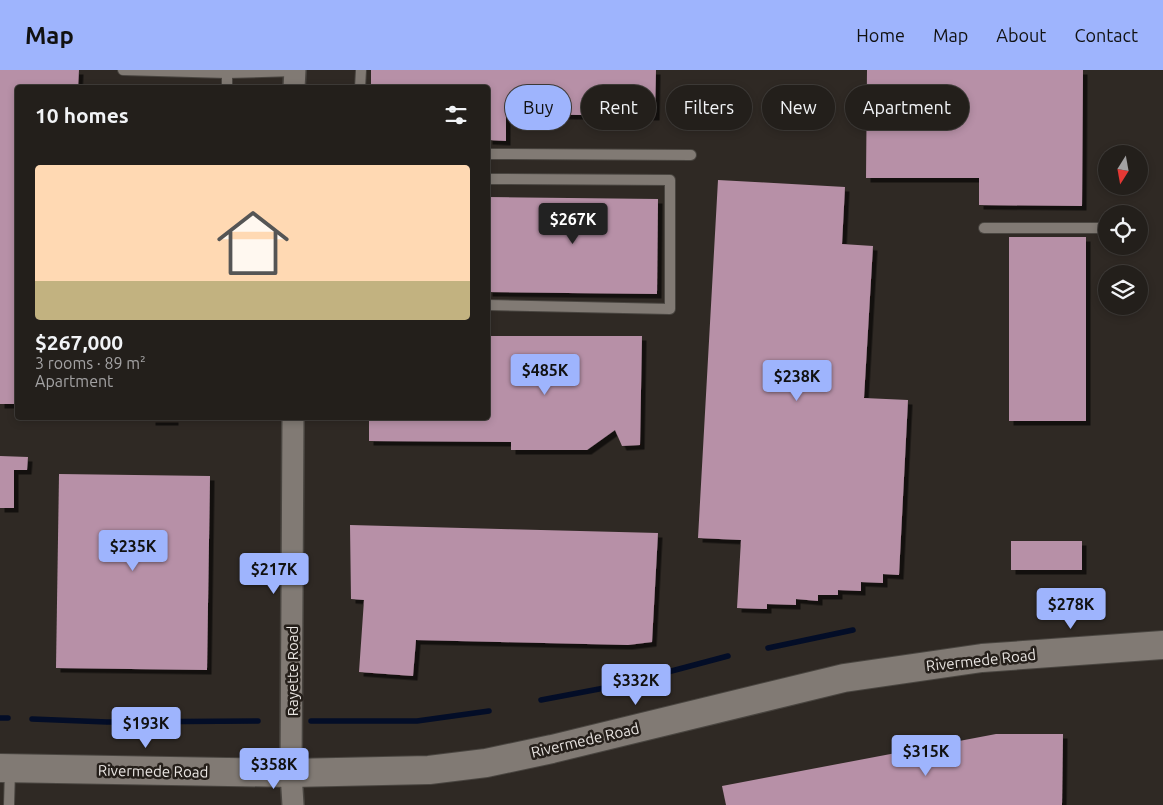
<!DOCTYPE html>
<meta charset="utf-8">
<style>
:root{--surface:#231f1b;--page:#2f2c28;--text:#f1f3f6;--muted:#a3a2a3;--line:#403d3a;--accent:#9eb4fd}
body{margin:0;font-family:Ubuntu,sans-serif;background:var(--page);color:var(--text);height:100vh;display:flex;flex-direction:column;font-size:19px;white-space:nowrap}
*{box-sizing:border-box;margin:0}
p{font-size:16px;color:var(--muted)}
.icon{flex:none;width:28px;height:28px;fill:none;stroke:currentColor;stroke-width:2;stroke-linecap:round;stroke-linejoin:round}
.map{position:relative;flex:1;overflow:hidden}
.panel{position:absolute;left:15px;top:15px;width:475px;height:335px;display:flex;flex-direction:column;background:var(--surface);border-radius:5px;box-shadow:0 2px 8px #0003,0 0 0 1px var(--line)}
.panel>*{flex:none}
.top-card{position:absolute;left:505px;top:15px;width:475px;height:45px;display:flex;gap:10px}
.needle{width:32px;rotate:191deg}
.tools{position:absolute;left:1098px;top:75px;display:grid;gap:10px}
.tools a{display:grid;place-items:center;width:50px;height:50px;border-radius:50%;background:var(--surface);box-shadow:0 2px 8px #0003,0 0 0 1px var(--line);font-size:25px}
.price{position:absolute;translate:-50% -42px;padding:0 11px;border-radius:5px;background:var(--accent);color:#111;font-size:16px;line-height:32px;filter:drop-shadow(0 1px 2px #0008)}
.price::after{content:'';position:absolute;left:50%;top:30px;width:15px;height:11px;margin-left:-8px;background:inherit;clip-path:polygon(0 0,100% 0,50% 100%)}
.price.selected{background:#222;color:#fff}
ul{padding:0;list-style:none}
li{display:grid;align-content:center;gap:10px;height:265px;padding:0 20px}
li span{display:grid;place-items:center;height:155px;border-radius:5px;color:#555}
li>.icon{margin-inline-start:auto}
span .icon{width:90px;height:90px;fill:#fffc;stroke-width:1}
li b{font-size:21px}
h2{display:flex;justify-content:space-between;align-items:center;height:60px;padding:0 20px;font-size:21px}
.tag{padding:0 18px;border-radius:22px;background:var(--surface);box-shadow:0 2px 8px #0003,0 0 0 1px var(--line);font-size:18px;line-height:45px}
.tag.selected{background:var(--accent);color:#111}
header{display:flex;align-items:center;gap:30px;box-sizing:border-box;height:70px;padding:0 25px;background:var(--accent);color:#111}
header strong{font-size:24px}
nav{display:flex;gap:28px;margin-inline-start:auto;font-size:18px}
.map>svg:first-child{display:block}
</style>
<header>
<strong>Map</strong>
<nav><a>Home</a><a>Map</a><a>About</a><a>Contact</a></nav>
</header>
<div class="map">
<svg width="1163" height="735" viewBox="0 0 1163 735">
<defs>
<filter id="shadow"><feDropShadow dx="4.5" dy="4.5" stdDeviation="0" flood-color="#0009"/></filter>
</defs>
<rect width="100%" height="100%" fill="#2f2924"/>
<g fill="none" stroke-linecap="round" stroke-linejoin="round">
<!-- stream -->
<g stroke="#030d27" stroke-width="5.5">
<polyline points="768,578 853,560"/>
<polyline points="541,630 615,616 728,586"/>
<polyline points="0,648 8,648"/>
<polyline points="32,649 107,652 258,651"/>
<polyline points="311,651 417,651 489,641"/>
</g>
</g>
<!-- building -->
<g fill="#b790a7" filter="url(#shadow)">
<polygon points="0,0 79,0 78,18 18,18 18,334 0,334"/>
<polygon points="371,0 656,0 655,46 506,44 506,71 488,70 488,18 371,18"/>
<polygon points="867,0 1083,0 1082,136 979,135 979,108 866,108"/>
<polygon points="718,110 845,117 842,174 873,176 864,328 908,330 899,505 883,504 883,513 861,512 861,521 838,520 838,525 818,525 818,531 796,529 796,535 767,534 767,539 737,538 741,470 698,468"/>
<polygon points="488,127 658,129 657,224 488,222"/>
<rect x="1009" y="167" width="77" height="184"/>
<polygon points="488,266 642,266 640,375 622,376 615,360 587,380 511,380 511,372 369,371 369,348 488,348"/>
<rect x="151" y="348" width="23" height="3"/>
<polygon points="0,386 28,387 27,400 14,400 14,438 0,438"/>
<polygon points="59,404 210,406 207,600 56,598"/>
<polygon points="350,455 658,463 652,572 628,575 416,570 413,606 359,602 364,530 351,529"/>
<rect x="1011" y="471" width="71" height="29"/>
<polygon points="996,664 1063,664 1062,735 726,735 722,716"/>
</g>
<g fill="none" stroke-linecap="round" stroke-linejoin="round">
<defs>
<g id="lane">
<polyline points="123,0 227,3 295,1"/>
<polyline points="227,18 227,3"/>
<polyline points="360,18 361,0"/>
<polyline points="488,84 691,85"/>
<polyline points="488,109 670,110 670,239 488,235"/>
<polyline points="984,158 1103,158"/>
<polyline points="9,735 10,700"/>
</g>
<g id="street">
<polyline points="294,18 295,0"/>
<polyline points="293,348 291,703 293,735"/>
</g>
<polyline id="secondary" points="0,698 291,703 429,700 486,693 552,679 844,608 982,588 1163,575"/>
</defs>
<!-- lane casing -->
<use href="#lane" stroke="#494540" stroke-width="12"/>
<!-- street casing -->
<use href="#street" stroke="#494540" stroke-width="24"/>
<!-- secondary casing -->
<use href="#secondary" stroke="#494540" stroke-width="30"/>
<!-- lane -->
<use href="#lane" stroke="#817a74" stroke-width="10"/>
<!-- street -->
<use href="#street" stroke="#817a74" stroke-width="21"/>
<!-- secondary -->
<use href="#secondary" stroke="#817a74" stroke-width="28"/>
</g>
<g text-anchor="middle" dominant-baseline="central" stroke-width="5" stroke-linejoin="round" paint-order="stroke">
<!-- street labels -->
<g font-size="15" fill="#e9e5e2" stroke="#251f1a">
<text transform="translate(981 590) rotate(-6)">Rivermede Road</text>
<text transform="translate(292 601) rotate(-90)">Rayette Road</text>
<text transform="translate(585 670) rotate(-13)">Rivermede Road</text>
<text transform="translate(153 701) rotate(1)">Rivermede Road</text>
</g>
</g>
</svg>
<div class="tools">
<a><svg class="needle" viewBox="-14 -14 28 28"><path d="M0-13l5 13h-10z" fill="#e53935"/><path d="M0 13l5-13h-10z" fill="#a3a2a3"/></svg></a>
<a><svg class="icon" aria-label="locate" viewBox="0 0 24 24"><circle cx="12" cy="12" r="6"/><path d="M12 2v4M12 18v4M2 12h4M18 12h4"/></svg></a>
<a><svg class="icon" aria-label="layers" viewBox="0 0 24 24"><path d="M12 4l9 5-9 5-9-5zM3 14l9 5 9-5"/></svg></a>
</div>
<b class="price selected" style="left:573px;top:175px">$267K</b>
<b class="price" style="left:545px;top:326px">$485K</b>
<b class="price" style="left:797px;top:332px">$238K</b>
<b class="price" style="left:133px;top:502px">$235K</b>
<b class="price" style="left:274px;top:525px">$217K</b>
<b class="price" style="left:1071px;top:560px">$278K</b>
<b class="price" style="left:636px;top:636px">$332K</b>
<b class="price" style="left:146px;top:679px">$193K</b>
<b class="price" style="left:926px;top:707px">$315K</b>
<b class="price" style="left:274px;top:720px">$358K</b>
<div class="top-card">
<a class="tag selected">Buy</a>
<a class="tag">Rent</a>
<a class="tag">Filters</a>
<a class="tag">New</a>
<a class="tag">Apartment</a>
</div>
<section class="panel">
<h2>10 homes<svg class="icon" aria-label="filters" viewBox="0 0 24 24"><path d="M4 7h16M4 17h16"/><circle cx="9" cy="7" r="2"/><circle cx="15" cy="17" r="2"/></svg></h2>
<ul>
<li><span style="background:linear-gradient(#ffd9b3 75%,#c2b280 0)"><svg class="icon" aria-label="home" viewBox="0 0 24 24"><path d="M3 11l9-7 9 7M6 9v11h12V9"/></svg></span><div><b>$267,000</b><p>3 rooms · 89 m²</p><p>Apartment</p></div></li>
</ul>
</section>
</div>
